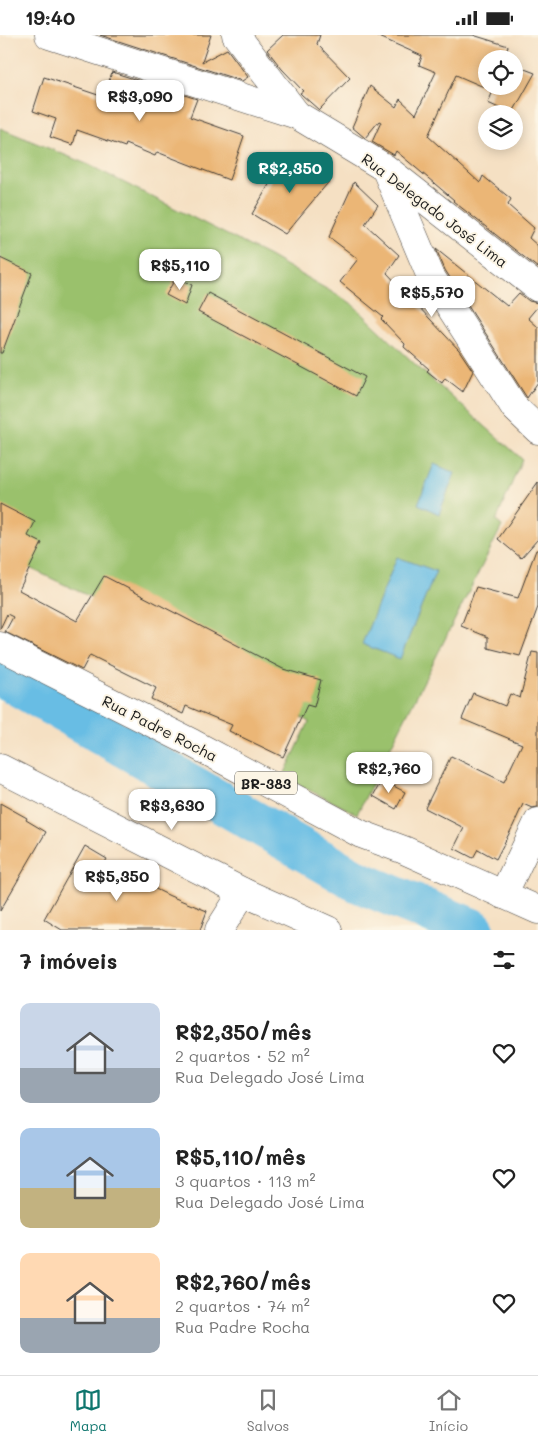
<!DOCTYPE html>
<html lang="pt">
<meta charset="utf-8">
<style>
:root{--surface:#fff;--page:#f2f2f2;--text:#222;--muted:#767676;--line:#e0e0e0;--accent:#0f766e}
body{margin:0;font-family:Mali,sans-serif;background:var(--page);color:var(--text);height:100vh;display:flex;flex-direction:column;font-size:19px;white-space:nowrap}
*{box-sizing:border-box;margin:0}
p{font-size:16px;color:var(--muted)}
.icon{flex:none;width:28px;height:28px;fill:none;stroke:currentColor;stroke-width:2;stroke-linecap:round;stroke-linejoin:round}
.map{position:relative;height:895px;overflow:hidden}
.sheet{display:flex;flex-direction:column;background:var(--surface);flex:1}
.sheet>*{flex:none}
.controls{position:absolute;left:478px;top:15px;display:grid;gap:10px}
.controls a{display:grid;place-items:center;width:45px;height:45px;border-radius:50%;background:var(--surface);box-shadow:0 2px 12px #0003;font-size:25px}
.price{position:absolute;translate:-50% -42px;padding:0 11px;border-radius:10px;background:#fff;color:#222;font-size:16px;line-height:32px;filter:drop-shadow(0 1px 2px #0008)}
.price::after{content:'';position:absolute;left:50%;top:30px;width:15px;height:11px;margin-left:-8px;background:inherit;clip-path:polygon(0 0,100% 0,50% 100%)}
.price.active{background:var(--accent);color:#fff}
ul{padding:0;list-style:none}
li{display:flex;align-items:center;gap:15px;height:125px;padding:0 20px}
li span{display:grid;place-items:center;flex:none;width:140px;height:100px;border-radius:10px;color:#555}
li>.icon{margin-inline-start:auto}
span .icon{width:60px;height:60px;fill:#fffc;stroke-width:1}
li b{font-size:21px}
h2{display:flex;justify-content:space-between;align-items:center;height:60px;padding:0 20px;font-size:21px}
.status{display:flex;justify-content:space-between;align-items:center;height:35px;padding:0 25px;background:var(--surface);direction:ltr}
.status svg{height:14px;fill:currentColor}
.tabs{display:flex;justify-content:space-around;align-items:center;height:70px;border-top:1px solid var(--line);background:var(--surface);font-size:14px;color:var(--muted)}
.tabs a{display:grid;justify-items:center;gap:2px}
.tabs .active{color:var(--accent)}
.map>svg:first-child{display:block}
</style>
<div class="status"><b>19:40</b><svg viewBox="0 0 49 12"><path d="M0 12V9h3v3zM5 12V6h3v6zM10 12V3h3v9zM15 12V0h3v12zM26 1h20v11H26zM47 4h2v5h-2z"/></svg></div>
<div class="map">
<svg width="538" height="895" viewBox="0 0 538 895">
<rect width="100%" height="100%" fill="#fcf5e5"/>
<filter id="ink" filterUnits="userSpaceOnUse"><feTurbulence type="fractalNoise" baseFrequency=".02" numOctaves="2"/><feDisplacementMap in="SourceGraphic" scale="10" xChannelSelector="R" yChannelSelector="G"/><feConvolveMatrix kernelMatrix="1 2 1 2 8 2 1 2 1" color-interpolation-filters="sRGB"/></filter>
<filter id="wash" filterUnits="userSpaceOnUse"><feTurbulence type="fractalNoise" baseFrequency=".0096" numOctaves="4" result="noise"/><feDisplacementMap in="SourceGraphic" scale="20" xChannelSelector="R" yChannelSelector="G"/><feGaussianBlur stdDeviation="1.12" result="paint"/><feColorMatrix in="noise" values="0 0 0 0 0 0 0 0 0 0 0 0 0 0 0 0 0 1.4 0 .05"/><feComposite in="paint" operator="in"/></filter>
<g filter="url(#wash)">
<rect width="100%" height="100%" fill="#f5e0c3"/>
<!-- green -->
<polygon fill="#9ac16c" stroke="#5b6e44" points="0,93 89,130 269,221 351,268 417,331 522,424 496,486 502,491 357,779 283,742 309,687 135,583 0,519"/>
<!-- water -->
<g fill="#68bde4" stroke="#426c80">
<polygon points="434,429 455,438 439,479 418,469"/>
<polygon points="397,522 436,536 400,624 362,609"/>
</g>
<g fill="none" stroke-linecap="round" stroke-linejoin="round">
<!-- river -->
<polyline stroke="#68bde4" stroke-width="42" points="0,640 359,847 474,895"/>
</g>
<g id="blocks">
<!-- building -->
<g fill="#ebb676">
<polygon points="100,0 211,0 202,27 227,14 248,42 242,46"/>
<polygon points="283,0 320,0 317,9 350,43 319,75 302,60 300,58 303,56 282,34 267,15"/>
<polygon points="375,0 473,0 508,11 503,24 486,24 486,51 514,51 514,30 535,38 512,79 488,68 493,56 456,40 428,101 480,148 483,141 511,164 508,170 534,193 529,203 538,211 538,233 453,166 454,165 396,116 394,120 372,107 381,87 379,86 365,103 352,92 370,51 396,72 400,64 416,79 436,37 419,30 422,21"/>
<polygon points="112,37 197,64 190,82 244,101 229,145 157,117 155,121 126,109 125,112 77,95 73,110 50,102 56,84 33,76 44,42 104,62"/>
<polygon points="286,120 306,133 311,126 332,143 285,199 252,179"/>
<polygon points="354,147 378,170 365,189 399,220 387,238 459,315 473,336 463,357 445,343 442,348 427,336 429,334 404,312 405,309 381,284 383,282 340,247 358,224 329,202"/>
<polygon points="436,214 507,271 519,258 529,266 538,268 538,271 528,283 538,292 538,347 527,363 445,235"/>
<polygon points="0,223 32,238 2,318 0,318"/>
<polygon points="176,242 192,250 185,270 166,260"/>
<polygon points="208,258 365,342 356,361 198,277"/>
<polygon points="538,447 538,504 521,523 498,504"/>
<polygon points="0,469 35,487 28,501 42,508 19,555 77,586 104,541 283,634 321,645 314,672 307,670 283,722 229,696 232,690 186,671 183,679 151,664 156,653 90,620 82,635 5,597 13,582 7,579 0,594"/>
<polygon points="536,515 538,515 538,572 520,621 488,613 488,602 461,591 476,552 518,563"/>
<polygon points="532,617 538,618 538,772 532,773 523,769 513,791 496,824 478,814 473,823 454,813 464,793 425,773 451,721 504,747 522,709 462,684 473,658 505,671 510,659 520,663"/>
<polygon points="382,745 405,757 396,774 373,761"/>
<polygon points="0,768 27,783 26,785 46,797 0,876"/>
<polygon points="85,811 107,824 104,829 170,861 207,876 200,895 62,895 44,884"/>
</g>
</g>
</g>
<g filter="url(#ink)">
<use href="#blocks" fill-opacity="0" stroke="#3d3935" stroke-width="1"/>
<g fill="none" stroke-linecap="round" stroke-linejoin="round">
<defs>
<g id="minor">
<polyline points="49,0 297,80 385,133 538,253"/>
<polyline points="236,0 297,80"/>
<polyline points="386,135 431,242 515,373 538,395"/>
<polyline points="503,860 538,787"/>
<polyline points="219,895 243,857"/>
</g>
<polyline id="major" points="0,733 243,857 328,895"/>
<polyline id="highway" points="0,611 192,708 361,799 404,815 538,875"/>
</defs>
<!-- minor casing -->
<use href="#minor" stroke="#3d3935" stroke-width="29"/>
<!-- major casing -->
<use href="#major" stroke="#3d3935" stroke-width="29"/>
<!-- highway casing -->
<use href="#highway" stroke="#3d3935" stroke-width="29"/>
<!-- minor -->
<use href="#minor" stroke="#fff" stroke-width="28"/>
<!-- major -->
<use href="#major" stroke="#fff" stroke-width="28"/>
<!-- highway -->
<use href="#highway" stroke="#fff" stroke-width="28"/>
</g>
</g>
<g text-anchor="middle" dominant-baseline="central" stroke-width="4" stroke-linejoin="round" paint-order="stroke">
<!-- shield labels -->
<rect fill="#fcf5e5" stroke="#5f5d58" stroke-width="1" x="235" y="736.5" width="62" height="23" rx="4"/>
<g font-size="14" font-weight="bold" fill="#1c1c1c">
<text x="266" y="748">BR-383</text>
</g>
<!-- street labels -->
<g font-size="15" fill="#1c1c1c" stroke="#fcf5e5">
<text transform="translate(435 175) rotate(37)">Rua Delegado José Lima</text>
<text transform="translate(160 693) rotate(27)">Rua Padre Rocha</text>
</g>
</g>
</svg>
<div class="controls">
<a><svg class="icon" aria-label="locate" viewBox="0 0 24 24"><circle cx="12" cy="12" r="6"/><path d="M12 2v4M12 18v4M2 12h4M18 12h4"/></svg></a>
<a><svg class="icon" aria-label="layers" viewBox="0 0 24 24"><path d="M12 4l9 5-9 5-9-5zM3 14l9 5 9-5"/></svg></a>
</div>
<b class="price" style="left:140px;top:87px">R$3,090</b>
<b class="price active" style="left:290px;top:159px">R$2,350</b>
<b class="price" style="left:180px;top:256px">R$5,110</b>
<b class="price" style="left:432px;top:283px">R$5,570</b>
<b class="price" style="left:389px;top:759px">R$2,760</b>
<b class="price" style="left:172px;top:796px">R$3,630</b>
<b class="price" style="left:117px;top:867px">R$5,350</b>
</div>
<section class="sheet">
<h2>7 imóveis<svg class="icon" aria-label="filters" viewBox="0 0 24 24"><path d="M4 7h16M4 17h16"/><circle cx="9" cy="7" r="2"/><circle cx="15" cy="17" r="2"/></svg></h2>
<ul>
<li><span style="background:linear-gradient(#c9d6e8 65%,#9aa5b1 0)"><svg class="icon" aria-label="home" viewBox="0 0 24 24"><path d="M3 11l9-7 9 7M6 9v11h12V9"/></svg></span><div><b>R$2,350/mês</b><p>2 quartos · 52 m²</p><p>Rua Delegado José Lima</p></div><svg class="icon" aria-label="heart" viewBox="0 0 24 24"><path d="M12 20l-8-8c-3-5 5-10 8-4 3-6 11-1 8 4z"/></svg></li>
<li><span style="background:linear-gradient(#a9c7e8 60%,#c2b280 0)"><svg class="icon" aria-label="home" viewBox="0 0 24 24"><path d="M3 11l9-7 9 7M6 9v11h12V9"/></svg></span><div><b>R$5,110/mês</b><p>3 quartos · 113 m²</p><p>Rua Delegado José Lima</p></div><svg class="icon" aria-label="heart" viewBox="0 0 24 24"><path d="M12 20l-8-8c-3-5 5-10 8-4 3-6 11-1 8 4z"/></svg></li>
<li><span style="background:linear-gradient(#ffd9b3 65%,#9aa5b1 0)"><svg class="icon" aria-label="home" viewBox="0 0 24 24"><path d="M3 11l9-7 9 7M6 9v11h12V9"/></svg></span><div><b>R$2,760/mês</b><p>2 quartos · 74 m²</p><p>Rua Padre Rocha</p></div><svg class="icon" aria-label="heart" viewBox="0 0 24 24"><path d="M12 20l-8-8c-3-5 5-10 8-4 3-6 11-1 8 4z"/></svg></li>
</ul>
</section>
<nav class="tabs">
<a class="active"><svg class="icon" aria-label="map" viewBox="0 0 24 24"><path d="M3 6l6-2 6 2 6-2v14l-6 2-6-2-6 2zM9 4v14M15 6v14"/></svg>Mapa</a>
<a><svg class="icon" aria-label="saved" viewBox="0 0 24 24"><path d="M7 4h10v16l-5-4-5 4z"/></svg>Salvos</a>
<a><svg class="icon" aria-label="home" viewBox="0 0 24 24"><path d="M3 11l9-7 9 7M6 9v11h12V9"/></svg>Início</a>
</nav>
